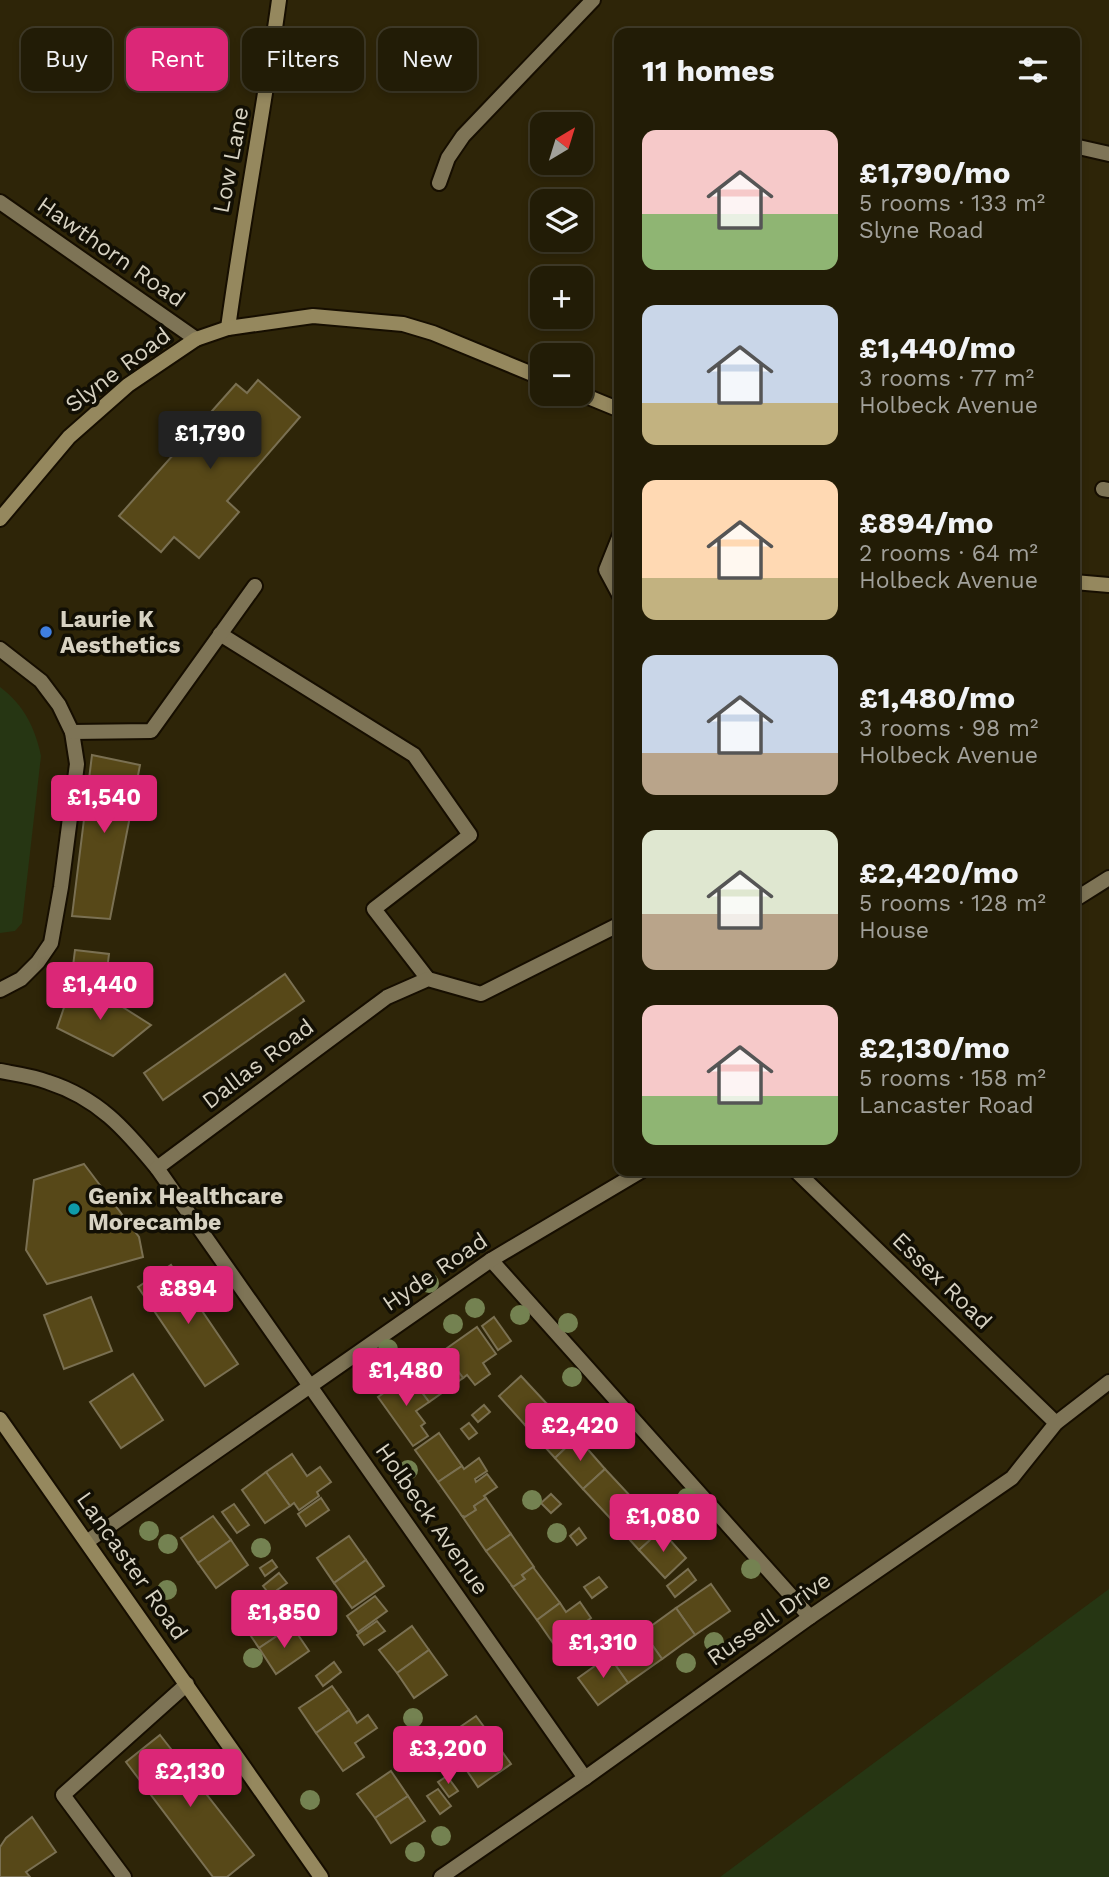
<!DOCTYPE html>
<meta charset="utf-8">
<style>
:root{--surface:#221c06;--page:#2e2914;--text:#f1f3f6;--muted:#a2a19b;--line:#3f3a28;--accent:#db2777}
body{margin:0;font-family:"Work Sans",sans-serif;background:var(--page);color:var(--text);height:100vh;display:flex;flex-direction:column;font-size:26px;white-space:nowrap}
*{box-sizing:border-box;margin:0}
p{font-size:23px;color:var(--muted)}
.icon{flex:none;width:38px;height:38px;fill:none;stroke:currentColor;stroke-width:2;stroke-linecap:round;stroke-linejoin:round}
.map{position:relative;flex:1;overflow:hidden}
.side{position:absolute;left:614px;top:28px;width:466px;height:1148px;display:flex;flex-direction:column;background:var(--surface);border-radius:14px;box-shadow:0 4px 10px #0003,0 0 0 2px var(--line)}
.side>*{flex:none}
.guide{position:absolute;left:21px;top:28px;width:488px;height:63px;display:flex;gap:14px}
.needle{width:46px;rotate:38deg}
.tools{position:absolute;left:530px;top:112px;display:grid;gap:14px}
.tools a{display:grid;place-items:center;width:63px;height:63px;border-radius:14px;background:var(--surface);box-shadow:0 4px 10px #0003,0 0 0 2px var(--line);font-size:35px}
.price{position:absolute;translate:-50% -60px;padding:0 16px;border-radius:7px;background:var(--accent);color:#fff;font-size:23px;line-height:46px;filter:drop-shadow(0 2px 4px #0008)}
.price::after{content:'';position:absolute;left:50%;top:42px;width:21px;height:16px;margin-left:-10px;background:inherit;clip-path:polygon(0 0,100% 0,50% 100%)}
.price.current{background:#222;color:#fff}
ul{padding:0;list-style:none}
li{display:flex;align-items:center;gap:21px;height:175px;padding:0 28px}
li span{display:grid;place-items:center;flex:none;width:196px;height:140px;border-radius:14px;color:#555}
li>.icon{margin-inline-start:auto}
span .icon{width:84px;height:84px;fill:#fffc;stroke-width:1}
li b{font-size:30px}
h2{display:flex;justify-content:space-between;align-items:center;height:84px;padding:0 28px;font-size:30px}
.chip{padding:0 24px;border-radius:14px;background:var(--surface);box-shadow:0 4px 10px #0003,0 0 0 2px var(--line);font-size:24px;line-height:63px}
.chip.current{background:var(--accent);color:#fff}
.map>svg:first-child{display:block}
</style>
<div class="map">
<svg width="1109" height="1877" viewBox="0 0 1109 1877">
<rect width="100%" height="100%" fill="#2e2508"/>
<!-- green -->
<g fill="#263613">
<path d="M0,687C24,705 35,728 41,756L22,923L15,931L0,933Z"/>
<polygon points="1109,1589 1109,1877 720,1877"/>
</g>
<!-- building -->
<g fill="#574818" stroke="#7a7052" stroke-width="2">
<polygon points="258,380 300,417 227,501 239,512 199,558 174,537 161,552 119,516 236,384 247,393"/>
<polygon points="92,755 140,765 110,919 72,916"/>
<polygon points="75,950 109,954 104,994 70,990"/>
<polygon points="285,974 304,1001 163,1100 144,1073"/>
<polygon points="70,990 104,994 103,1010 113,1001 151,1025 113,1056 57,1028"/>
<polygon points="84,1164 139,1237 143,1257 47,1284 26,1250 34,1180"/>
<polygon points="171,1265 238,1364 205,1386 138,1287"/>
<polygon points="91,1297 112,1351 64,1369 44,1315"/>
<polygon points="494,1317 511,1341 498,1350 482,1326"/>
<polygon points="477,1327 496,1354 483,1363 490,1374 475,1385 467,1375 463,1378 443,1351"/>
<polygon points="443,1351 463,1378 429,1402 409,1375"/>
<polygon points="133,1374 163,1420 121,1448 90,1402"/>
<polygon points="409,1375 429,1402 416,1411 425,1423 421,1426 428,1436 413,1446 378,1397"/>
<polygon points="521,1376 547,1404 525,1425 499,1396"/>
<polygon points="547,1404 577,1437 555,1458 525,1425"/>
<polygon points="484,1405 490,1412 478,1422 472,1415"/>
<polygon points="469,1423 477,1433 469,1439 461,1429"/>
<polygon points="439,1433 462,1466 438,1482 415,1450"/>
<polygon points="577,1437 605,1469 583,1489 555,1458"/>
<polygon points="292,1454 307,1476 320,1467 331,1482 317,1492 319,1496 299,1510 294,1503 290,1506 266,1472"/>
<polygon points="479,1458 487,1471 475,1479 476,1482 487,1474 497,1487 484,1496 486,1498 474,1506 476,1510 465,1517 462,1516 438,1482 462,1466 464,1469"/>
<polygon points="605,1469 633,1499 611,1519 583,1489"/>
<polygon points="266,1472 290,1506 265,1523 242,1490"/>
<polygon points="551,1494 561,1504 551,1513 541,1503"/>
<polygon points="321,1498 329,1510 306,1526 298,1514"/>
<polygon points="486,1498 511,1534 486,1551 462,1516 465,1517 476,1510 474,1506"/>
<polygon points="633,1499 661,1530 639,1550 611,1519"/>
<polygon points="234,1504 249,1525 237,1533 222,1512"/>
<polygon points="213,1516 231,1540 198,1563 181,1538"/>
<polygon points="579,1528 586,1538 577,1545 570,1536"/>
<polygon points="661,1530 686,1558 665,1578 639,1550"/>
<polygon points="511,1534 534,1567 522,1575 525,1579 513,1587 486,1551"/>
<polygon points="349,1536 366,1560 334,1583 317,1558"/>
<polygon points="231,1540 248,1565 216,1588 198,1563"/>
<polygon points="272,1560 277,1567 265,1576 260,1568"/>
<polygon points="366,1560 384,1586 352,1608 334,1583"/>
<polygon points="533,1567 560,1603 537,1620 511,1585 513,1587 525,1579 522,1575"/>
<polygon points="688,1569 696,1580 675,1597 667,1586"/>
<polygon points="279,1573 287,1583 270,1595 263,1586"/>
<polygon points="599,1577 607,1587 592,1598 584,1587"/>
<polygon points="711,1584 730,1611 695,1635 676,1608"/>
<polygon points="375,1596 387,1611 358,1632 347,1616"/>
<polygon points="275,1601 292,1626 259,1648 242,1623"/>
<polygon points="580,1602 591,1618 576,1629 582,1637 560,1653 537,1620 560,1603 566,1612"/>
<polygon points="676,1608 695,1635 662,1659 643,1632"/>
<polygon points="377,1621 385,1631 364,1645 357,1635"/>
<polygon points="292,1626 309,1651 276,1674 259,1648"/>
<polygon points="412,1626 429,1650 397,1673 379,1650"/>
<polygon points="643,1632 662,1659 628,1683 609,1656"/>
<polygon points="594,1635 603,1647 583,1662 574,1649"/>
<polygon points="429,1650 447,1675 414,1698 397,1673"/>
<polygon points="609,1656 628,1683 598,1705 578,1678"/>
<polygon points="334,1662 341,1672 323,1686 316,1676"/>
<polygon points="332,1686 349,1710 316,1733 299,1708"/>
<polygon points="349,1710 357,1723 368,1715 377,1728 355,1743 364,1757 343,1771 316,1733"/>
<polygon points="476,1716 493,1739 461,1762 444,1738"/>
<polygon points="160,1735 254,1855 227,1877 213,1877 126,1762"/>
<polygon points="493,1739 511,1764 478,1787 461,1762"/>
<polygon points="391,1771 408,1796 375,1818 357,1794"/>
<polygon points="447,1776 458,1791 449,1797 438,1782"/>
<polygon points="438,1789 451,1806 440,1814 427,1796"/>
<polygon points="408,1796 425,1821 391,1843 375,1818"/>
<polygon points="32,1817 56,1852 26,1872 30,1877 0,1877 0,1847 6,1838"/>
</g>
<g fill="none" stroke-linecap="round" stroke-linejoin="round">
<defs>
<g id="street">
<polyline points="1074,146 1109,154"/>
<polyline points="439,183 448,158 463,136 593,0"/>
<polyline points="0,202 196,339"/>
<polyline points="1103,489 1109,490"/>
<polyline points="620,535 606,570 620,596"/>
<polyline points="220,634 414,755 470,835 374,909 428,979"/>
<polyline points="0,649 41,681 59,705 72,732 77,764 61,887 51,943 38,962 21,979 0,990"/>
<polyline points="72,732 151,731 255,586"/>
<polyline points="1074,900 1109,878"/>
<path d="M0,1071C16,1074 33,1076 48,1082C98,1098 125,1129 157,1168L585,1778"/>
<polyline points="157,1168 387,997 428,979 481,994 620,924"/>
<polyline points="796,1171 1056,1423"/>
<polyline points="491,1260 810,1617"/>
<polyline points="88,1541 491,1260 641,1171"/>
<polyline points="124,1877 63,1795 187,1684"/>
<polyline points="441,1877 585,1778 810,1617 1012,1478 1056,1423 1109,1382"/>
</g>
<g id="secondary">
<path d="M228,328C243,218 264,110 279,0"/>
<polyline points="581,394 620,410"/>
<polyline points="0,519 69,437 128,385 196,339 228,328 313,316 403,324 433,333 542,378"/>
<polyline points="1074,582 1109,585"/>
<polyline points="0,1419 321,1877"/>
</g>
</defs>
<!-- street casing -->
<use href="#street" stroke="#160e00" stroke-width="18"/>
<!-- secondary casing -->
<use href="#secondary" stroke="#160e00" stroke-width="18"/>
<!-- street -->
<use href="#street" stroke="#7e7456" stroke-width="14"/>
<!-- secondary -->
<use href="#secondary" stroke="#95885e" stroke-width="14"/>
</g>
<!-- trees -->
<g fill="#748251">
<circle cx="429" cy="1283" r="10"/>
<circle cx="475" cy="1308" r="10"/>
<circle cx="520" cy="1315" r="10"/>
<circle cx="568" cy="1323" r="10"/>
<circle cx="453" cy="1324" r="10"/>
<circle cx="388" cy="1349" r="10"/>
<circle cx="572" cy="1377" r="10"/>
<circle cx="408" cy="1470" r="10"/>
<circle cx="687" cy="1498" r="10"/>
<circle cx="532" cy="1500" r="10"/>
<circle cx="149" cy="1531" r="10"/>
<circle cx="557" cy="1533" r="10"/>
<circle cx="168" cy="1544" r="10"/>
<circle cx="261" cy="1548" r="10"/>
<circle cx="751" cy="1569" r="10"/>
<circle cx="167" cy="1590" r="10"/>
<circle cx="714" cy="1642" r="10"/>
<circle cx="253" cy="1658" r="10"/>
<circle cx="686" cy="1663" r="10"/>
<circle cx="413" cy="1718" r="10"/>
<circle cx="310" cy="1800" r="10"/>
<circle cx="441" cy="1836" r="10"/>
<circle cx="415" cy="1852" r="10"/>
</g>
<!-- markers -->
<circle fill="#3f7fe0" stroke="#120f04" stroke-width="2.5" cx="46" cy="632" r="7"/>
<circle fill="#0f9aa8" stroke="#120f04" stroke-width="2.5" cx="74" cy="1209" r="7"/>
<g text-anchor="middle" dominant-baseline="central" stroke-width="7" stroke-linejoin="round" paint-order="stroke">
<!-- street labels -->
<g font-size="23" fill="#d7d2c2" stroke="#120f04">
<text transform="translate(231 160) rotate(-79)">Low Lane</text>
<text transform="translate(111 252) rotate(35)">Hawthorn Road</text>
<text transform="translate(118 370) rotate(-37)">Slyne Road</text>
<text transform="translate(258 1064) rotate(-37)">Dallas Road</text>
<text transform="translate(435 1272) rotate(-34)">Hyde Road</text>
<text transform="translate(942 1281) rotate(44)">Essex Road</text>
<text transform="translate(432 1519) rotate(55)">Holbeck Avenue</text>
<text transform="translate(132 1566) rotate(55)">Lancaster Road</text>
<text transform="translate(769 1619) rotate(-35)">Russell Drive</text>
</g>
<!-- poi labels -->
<g font-size="23" font-weight="bold" fill="#d7d2c2" stroke="#120f04" text-anchor="start">
<text x="60" y="619">Laurie K<tspan x="60" dy="26">Aesthetics</tspan></text>
<text x="88" y="1196">Genix Healthcare<tspan x="88" dy="26">Morecambe</tspan></text>
</g>
</g>
</svg>
<div class="tools">
<a><svg class="needle" viewBox="-14 -14 28 28"><path d="M0-13l5 13h-10z" fill="#e53935"/><path d="M0 13l5-13h-10z" fill="#a2a19b"/></svg></a>
<a><svg class="icon" aria-label="layers" viewBox="0 0 24 24"><path d="M12 4l9 5-9 5-9-5zM3 14l9 5 9-5"/></svg></a>
<a>+</a>
<a>−</a>
</div>
<b class="price current" style="left:210px;top:471px">£1,790</b>
<b class="price" style="left:104px;top:835px">£1,540</b>
<b class="price" style="left:100px;top:1022px">£1,440</b>
<b class="price" style="left:188px;top:1326px">£894</b>
<b class="price" style="left:406px;top:1408px">£1,480</b>
<b class="price" style="left:580px;top:1463px">£2,420</b>
<b class="price" style="left:663px;top:1554px">£1,080</b>
<b class="price" style="left:284px;top:1650px">£1,850</b>
<b class="price" style="left:603px;top:1680px">£1,310</b>
<b class="price" style="left:448px;top:1786px">£3,200</b>
<b class="price" style="left:190px;top:1809px">£2,130</b>
<div class="guide">
<a class="chip">Buy</a>
<a class="chip current">Rent</a>
<a class="chip">Filters</a>
<a class="chip">New</a>
</div>
<section class="side">
<h2>11 homes<svg class="icon" aria-label="filters" viewBox="0 0 24 24"><path d="M4 7h16M4 17h16"/><circle cx="9" cy="7" r="2"/><circle cx="15" cy="17" r="2"/></svg></h2>
<ul>
<li><span style="background:linear-gradient(#f6c9c9 60%,#8fb573 0)"><svg class="icon" aria-label="home" viewBox="0 0 24 24"><path d="M3 11l9-7 9 7M6 9v11h12V9"/></svg></span><div><b>£1,790/mo</b><p>5 rooms · 133 m²</p><p>Slyne Road</p></div></li>
<li><span style="background:linear-gradient(#c9d6e8 70%,#c2b280 0)"><svg class="icon" aria-label="home" viewBox="0 0 24 24"><path d="M3 11l9-7 9 7M6 9v11h12V9"/></svg></span><div><b>£1,440/mo</b><p>3 rooms · 77 m²</p><p>Holbeck Avenue</p></div></li>
<li><span style="background:linear-gradient(#ffd9b3 70%,#c2b280 0)"><svg class="icon" aria-label="home" viewBox="0 0 24 24"><path d="M3 11l9-7 9 7M6 9v11h12V9"/></svg></span><div><b>£894/mo</b><p>2 rooms · 64 m²</p><p>Holbeck Avenue</p></div></li>
<li><span style="background:linear-gradient(#c9d6e8 70%,#b9a48a 0)"><svg class="icon" aria-label="home" viewBox="0 0 24 24"><path d="M3 11l9-7 9 7M6 9v11h12V9"/></svg></span><div><b>£1,480/mo</b><p>3 rooms · 98 m²</p><p>Holbeck Avenue</p></div></li>
<li><span style="background:linear-gradient(#dfe7d0 60%,#b9a48a 0)"><svg class="icon" aria-label="home" viewBox="0 0 24 24"><path d="M3 11l9-7 9 7M6 9v11h12V9"/></svg></span><div><b>£2,420/mo</b><p>5 rooms · 128 m²</p><p>House</p></div></li>
<li><span style="background:linear-gradient(#f6c9c9 65%,#8fb573 0)"><svg class="icon" aria-label="home" viewBox="0 0 24 24"><path d="M3 11l9-7 9 7M6 9v11h12V9"/></svg></span><div><b>£2,130/mo</b><p>5 rooms · 158 m²</p><p>Lancaster Road</p></div></li>
</ul>
</section>
</div>
